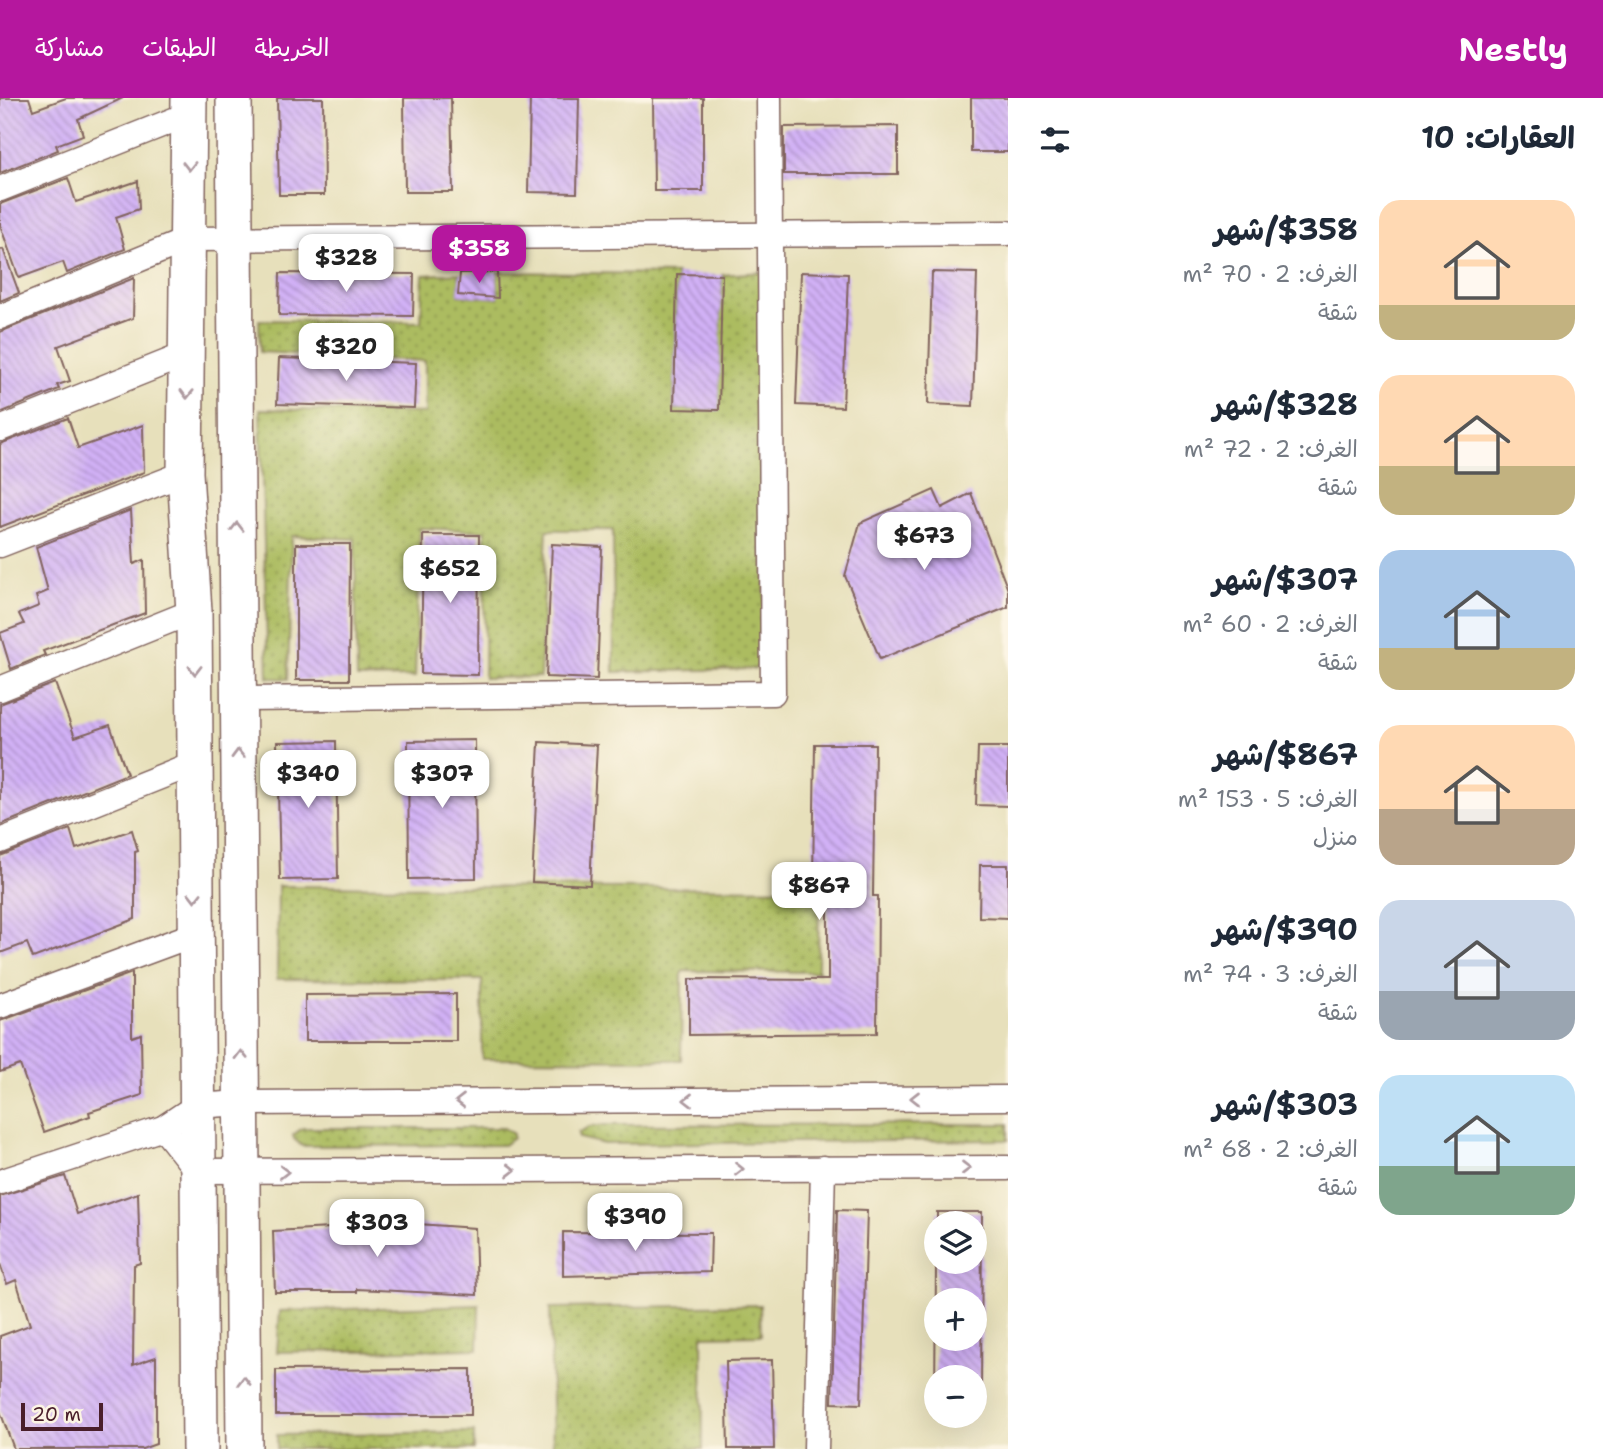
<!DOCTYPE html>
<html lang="ar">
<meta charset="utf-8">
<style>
:root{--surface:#fff;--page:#f6f6f7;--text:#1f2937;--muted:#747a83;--accent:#b5179e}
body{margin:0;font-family:"Shantell Sans","Playpen Sans Arabic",sans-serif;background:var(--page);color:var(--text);direction:rtl;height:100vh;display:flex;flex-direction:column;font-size:26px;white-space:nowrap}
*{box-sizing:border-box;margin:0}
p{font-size:23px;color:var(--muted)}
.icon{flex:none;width:38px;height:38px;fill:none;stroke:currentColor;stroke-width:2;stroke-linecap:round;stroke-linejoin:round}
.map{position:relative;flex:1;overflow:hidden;direction:ltr}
.sheet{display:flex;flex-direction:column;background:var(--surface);width:595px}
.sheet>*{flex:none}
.buttons{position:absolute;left:924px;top:1113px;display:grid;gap:14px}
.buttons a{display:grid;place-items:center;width:63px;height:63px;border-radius:50%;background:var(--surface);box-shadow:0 7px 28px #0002;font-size:35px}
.scale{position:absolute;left:21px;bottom:18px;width:82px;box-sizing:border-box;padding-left:7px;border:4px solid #4a1f2b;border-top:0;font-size:19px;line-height:24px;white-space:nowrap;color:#4a1f2b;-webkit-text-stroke:5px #fcf5e5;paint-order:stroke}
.price{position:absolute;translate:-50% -60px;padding:0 16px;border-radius:14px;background:#fff;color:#222;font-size:23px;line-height:46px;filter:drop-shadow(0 2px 4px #0008)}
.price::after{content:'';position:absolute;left:50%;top:42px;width:21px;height:16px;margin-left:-10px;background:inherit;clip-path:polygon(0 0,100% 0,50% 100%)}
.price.active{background:var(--accent);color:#fff}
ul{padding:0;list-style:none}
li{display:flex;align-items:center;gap:21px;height:175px;padding:0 28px}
li span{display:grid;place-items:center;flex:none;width:196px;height:140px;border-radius:21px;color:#555}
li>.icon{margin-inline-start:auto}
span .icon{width:84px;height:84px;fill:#fffc;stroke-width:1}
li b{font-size:30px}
h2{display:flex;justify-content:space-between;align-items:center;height:84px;padding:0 28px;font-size:30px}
header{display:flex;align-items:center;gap:42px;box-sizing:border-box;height:98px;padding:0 35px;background:var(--accent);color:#fff}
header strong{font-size:33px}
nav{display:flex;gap:38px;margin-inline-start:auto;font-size:24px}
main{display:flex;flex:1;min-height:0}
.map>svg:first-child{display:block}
</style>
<header>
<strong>Nestly</strong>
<nav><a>الخريطة</a><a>الطبقات</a><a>مشاركة</a></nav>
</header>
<main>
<section class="sheet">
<h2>العقارات: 10<svg class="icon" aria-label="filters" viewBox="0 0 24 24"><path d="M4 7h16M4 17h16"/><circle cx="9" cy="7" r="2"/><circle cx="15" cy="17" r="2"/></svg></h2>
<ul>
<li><span style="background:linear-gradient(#ffd9b3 75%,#c2b280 0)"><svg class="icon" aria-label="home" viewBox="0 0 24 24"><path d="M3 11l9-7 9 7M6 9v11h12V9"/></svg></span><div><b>$358/شهر</b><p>الغرف: 2 · 70 m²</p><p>شقة</p></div></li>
<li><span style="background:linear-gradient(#ffd9b3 65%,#c2b280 0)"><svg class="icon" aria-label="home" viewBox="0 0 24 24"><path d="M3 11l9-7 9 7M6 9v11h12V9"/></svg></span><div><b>$328/شهر</b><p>الغرف: 2 · 72 m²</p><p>شقة</p></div></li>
<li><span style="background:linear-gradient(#a9c7e8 70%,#c2b280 0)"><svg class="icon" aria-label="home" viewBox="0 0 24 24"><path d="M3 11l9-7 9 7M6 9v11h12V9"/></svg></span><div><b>$307/شهر</b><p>الغرف: 2 · 60 m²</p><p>شقة</p></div></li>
<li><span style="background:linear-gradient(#ffd9b3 60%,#b9a48a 0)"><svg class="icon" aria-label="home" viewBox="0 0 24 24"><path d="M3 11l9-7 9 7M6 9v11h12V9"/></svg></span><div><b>$867/شهر</b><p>الغرف: 5 · 153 m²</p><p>منزل</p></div></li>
<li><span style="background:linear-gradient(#c9d6e8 65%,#9aa5b1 0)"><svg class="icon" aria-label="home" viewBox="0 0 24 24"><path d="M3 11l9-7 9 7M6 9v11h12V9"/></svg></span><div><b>$390/شهر</b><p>الغرف: 3 · 74 m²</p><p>شقة</p></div></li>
<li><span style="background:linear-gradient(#bfe0f5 65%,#7fa58c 0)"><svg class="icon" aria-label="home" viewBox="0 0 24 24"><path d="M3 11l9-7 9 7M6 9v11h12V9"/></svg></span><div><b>$303/شهر</b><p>الغرف: 2 · 68 m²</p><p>شقة</p></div></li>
</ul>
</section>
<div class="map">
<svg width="1008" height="1351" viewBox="0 0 1008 1351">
<defs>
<pattern id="grass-dots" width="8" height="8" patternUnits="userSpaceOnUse" patternTransform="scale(1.75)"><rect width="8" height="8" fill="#acbc60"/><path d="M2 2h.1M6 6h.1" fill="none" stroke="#8e984f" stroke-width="1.8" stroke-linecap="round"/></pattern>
<pattern id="building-back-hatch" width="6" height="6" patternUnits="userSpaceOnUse" patternTransform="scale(1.75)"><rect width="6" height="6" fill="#d1b1f6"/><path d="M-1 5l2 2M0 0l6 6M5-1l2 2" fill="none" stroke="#ac8fc7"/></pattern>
</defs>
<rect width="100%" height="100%" fill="#fcf5e5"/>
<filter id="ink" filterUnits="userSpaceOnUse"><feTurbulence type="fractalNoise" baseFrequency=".0143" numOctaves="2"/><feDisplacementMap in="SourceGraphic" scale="14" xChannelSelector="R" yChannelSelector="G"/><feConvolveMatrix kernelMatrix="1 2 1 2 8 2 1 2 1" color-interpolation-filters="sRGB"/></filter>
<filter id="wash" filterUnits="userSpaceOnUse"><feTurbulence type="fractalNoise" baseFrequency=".00686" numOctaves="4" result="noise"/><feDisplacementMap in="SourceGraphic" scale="28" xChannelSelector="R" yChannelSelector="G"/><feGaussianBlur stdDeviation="1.57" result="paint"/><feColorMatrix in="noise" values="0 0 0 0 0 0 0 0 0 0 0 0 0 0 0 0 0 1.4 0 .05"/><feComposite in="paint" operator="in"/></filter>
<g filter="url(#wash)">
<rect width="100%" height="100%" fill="#e7e0bb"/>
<!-- grass -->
<g fill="url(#grass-dots)" stroke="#7b6e46" stroke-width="2">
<polygon points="497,174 677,176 674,311 718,312 722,177 763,174 765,566 754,571 614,574 613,432 547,432 540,579 484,580 485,433 420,430 415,579 357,580 355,441 292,438 288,581 268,580 260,311 425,315 425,263 260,254 259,222 421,224 423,177 460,175 459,197 498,200"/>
<polygon points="278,788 819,791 818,874 682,873 681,962 482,961 482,882 277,881"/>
<polygon points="1008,1026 1008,1042 604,1046 579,1040 578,1035 589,1029 605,1027"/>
<polygon points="504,1030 513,1036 513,1040 504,1047 302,1048 294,1041 293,1037 303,1030"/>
<polygon points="479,1207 478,1251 277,1254 280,1213"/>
<polygon points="760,1207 761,1237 702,1238 703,1351 553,1351 550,1210"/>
<polygon points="474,1334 474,1351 277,1351 277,1337"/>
</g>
<g id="blocks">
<!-- building -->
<g fill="url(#building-back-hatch)" fill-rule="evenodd">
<polygon points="0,0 29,0 33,12 66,0 123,0 78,21 83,37 56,47 58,52 0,75"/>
<polygon points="277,0 323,0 324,97 279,97"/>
<polygon points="404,0 451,0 453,94 405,94"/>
<polygon points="530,0 579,0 577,95 528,94"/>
<polygon points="653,0 703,0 703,93 654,93"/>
<rect x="971" y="0" width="37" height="54"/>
<polygon points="898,28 898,76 784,76 784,29"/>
<polygon points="68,80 76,104 138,83 139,111 116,119 125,151 67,175 63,164 19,180 0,127 0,106"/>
<polygon points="3,151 19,195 0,203 0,152"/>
<polygon points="497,174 498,200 458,197 460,175"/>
<polygon points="801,174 848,176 843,309 796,307"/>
<polygon points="932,174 977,175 973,308 928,306"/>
<polygon points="280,175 414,176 413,218 279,217"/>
<polygon points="677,176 722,177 719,312 674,311"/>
<polygon points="134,180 133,220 58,248 70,283 57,287 59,291 0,315 0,234"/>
<polygon points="279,260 416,265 414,310 277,306"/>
<polygon points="68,320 78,350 143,327 144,374 0,429 0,346"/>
<polygon points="934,392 942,410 971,395 1008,492 1008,509 880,561 845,478 860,425"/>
<polygon points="131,412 134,466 144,462 145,515 43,553 45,557 11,571 0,535 24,526 19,516 39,508 36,498 48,493 36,449"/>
<polygon points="423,437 479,437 478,577 421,576"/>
<polygon points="296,446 350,446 349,582 296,582"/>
<polygon points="552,446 602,449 597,581 546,579"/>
<polygon points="55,585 75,639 110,627 127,676 0,727 0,606"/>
<polygon points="475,642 476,780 409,781 408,643"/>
<polygon points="336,643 338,781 280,782 277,644"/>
<polygon points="539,644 597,647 590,787 532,784"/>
<polygon points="815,646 875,646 873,798 878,798 877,935 689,937 689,881 828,882 828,781 813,781"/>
<polygon points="978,649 1008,649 1008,708 976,707"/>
<polygon points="70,731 76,751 132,732 138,753 135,754 135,821 33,860 27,845 0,855 0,758"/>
<polygon points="980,767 1008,767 1008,820 979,819"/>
<polygon points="132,875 132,939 141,936 142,997 89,1014 90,1018 44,1034 20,967 0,974 0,923"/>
<polygon points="456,896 456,943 305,943 305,897"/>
<polygon points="65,1078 77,1116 138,1095 140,1165 134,1167 133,1267 156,1259 156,1346 142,1351 14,1351 0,1313 0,1238 30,1227 16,1182 7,1186 0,1166 0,1098"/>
<polygon points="837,1112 867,1113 861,1306 832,1305"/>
<path d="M937,1114H982L981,1303H975V1279H936L935,1303L936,1164H975V1125H937ZM936,1202H975V1241H936Z"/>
<polygon points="389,1124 475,1130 477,1197 357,1191 357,1194 275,1194 273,1133 389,1127"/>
<polygon points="563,1134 711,1135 710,1174 563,1178"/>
<polygon points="772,1262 774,1351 728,1351 726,1263"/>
<polygon points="471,1271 471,1317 276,1317 276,1272"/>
</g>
</g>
</g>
<g filter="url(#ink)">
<use href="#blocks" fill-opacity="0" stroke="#81635d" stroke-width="2"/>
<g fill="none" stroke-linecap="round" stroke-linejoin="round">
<defs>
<g id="minor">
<polyline points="0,91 189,16"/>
<polyline points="0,219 189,141 1008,135"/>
<polyline points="0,331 187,256"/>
<polyline points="0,447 185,375"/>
<polyline points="0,591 194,513"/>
<polyline points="238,601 773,595 769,0"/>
<polyline points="0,743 195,665"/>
<polyline points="0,908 195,836"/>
<polyline points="163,1030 197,1073 1008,1070"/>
<polyline points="0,1084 163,1030 196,1008 242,1005 1008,1000"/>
<polyline points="816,1351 823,1070"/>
</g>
<g id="secondary">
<polyline points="189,0 185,375 194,513 200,1351"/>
<polyline points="234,0 244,1351"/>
</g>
</defs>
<!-- minor casing -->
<use href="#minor" stroke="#81635d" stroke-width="27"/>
<!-- secondary casing -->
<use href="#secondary" stroke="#81635d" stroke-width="38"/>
<!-- minor -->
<use href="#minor" stroke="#fff" stroke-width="24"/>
<!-- secondary -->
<use href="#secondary" stroke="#fff" stroke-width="35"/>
</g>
<!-- one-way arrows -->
<defs><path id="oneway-chevron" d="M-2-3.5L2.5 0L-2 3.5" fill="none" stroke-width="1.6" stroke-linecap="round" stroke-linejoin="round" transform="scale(1.75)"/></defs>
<g stroke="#ae9aa0">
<use href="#oneway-chevron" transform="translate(189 68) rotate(90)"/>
<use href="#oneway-chevron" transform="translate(187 296) rotate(91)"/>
<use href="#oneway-chevron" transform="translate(237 429) rotate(-90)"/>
<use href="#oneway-chevron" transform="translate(195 572) rotate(90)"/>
<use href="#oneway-chevron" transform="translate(238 656) rotate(-91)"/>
<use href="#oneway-chevron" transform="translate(195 799) rotate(90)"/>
<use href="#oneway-chevron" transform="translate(241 957) rotate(-91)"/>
<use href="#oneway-chevron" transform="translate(915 1000) rotate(180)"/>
<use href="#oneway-chevron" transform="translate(688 1002) rotate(180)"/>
<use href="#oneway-chevron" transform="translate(460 1003) rotate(180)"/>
<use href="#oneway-chevron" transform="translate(966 1070)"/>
<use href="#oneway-chevron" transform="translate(739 1071)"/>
<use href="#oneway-chevron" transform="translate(511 1072)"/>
<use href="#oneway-chevron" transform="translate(284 1074)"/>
<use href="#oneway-chevron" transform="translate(244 1283) rotate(-90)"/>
</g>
</g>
</svg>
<div class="buttons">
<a><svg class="icon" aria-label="layers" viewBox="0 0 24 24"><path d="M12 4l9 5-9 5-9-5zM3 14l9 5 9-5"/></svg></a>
<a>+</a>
<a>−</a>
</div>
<div class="scale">20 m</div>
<b class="price active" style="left:479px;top:187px">$358</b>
<b class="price" style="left:346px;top:196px">$328</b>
<b class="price" style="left:346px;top:285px">$320</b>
<b class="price" style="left:924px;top:474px">$673</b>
<b class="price" style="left:450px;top:507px">$652</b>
<b class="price" style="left:308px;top:712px">$340</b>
<b class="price" style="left:442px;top:712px">$307</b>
<b class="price" style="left:819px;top:824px">$867</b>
<b class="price" style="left:635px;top:1155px">$390</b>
<b class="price" style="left:377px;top:1161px">$303</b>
</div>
</main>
